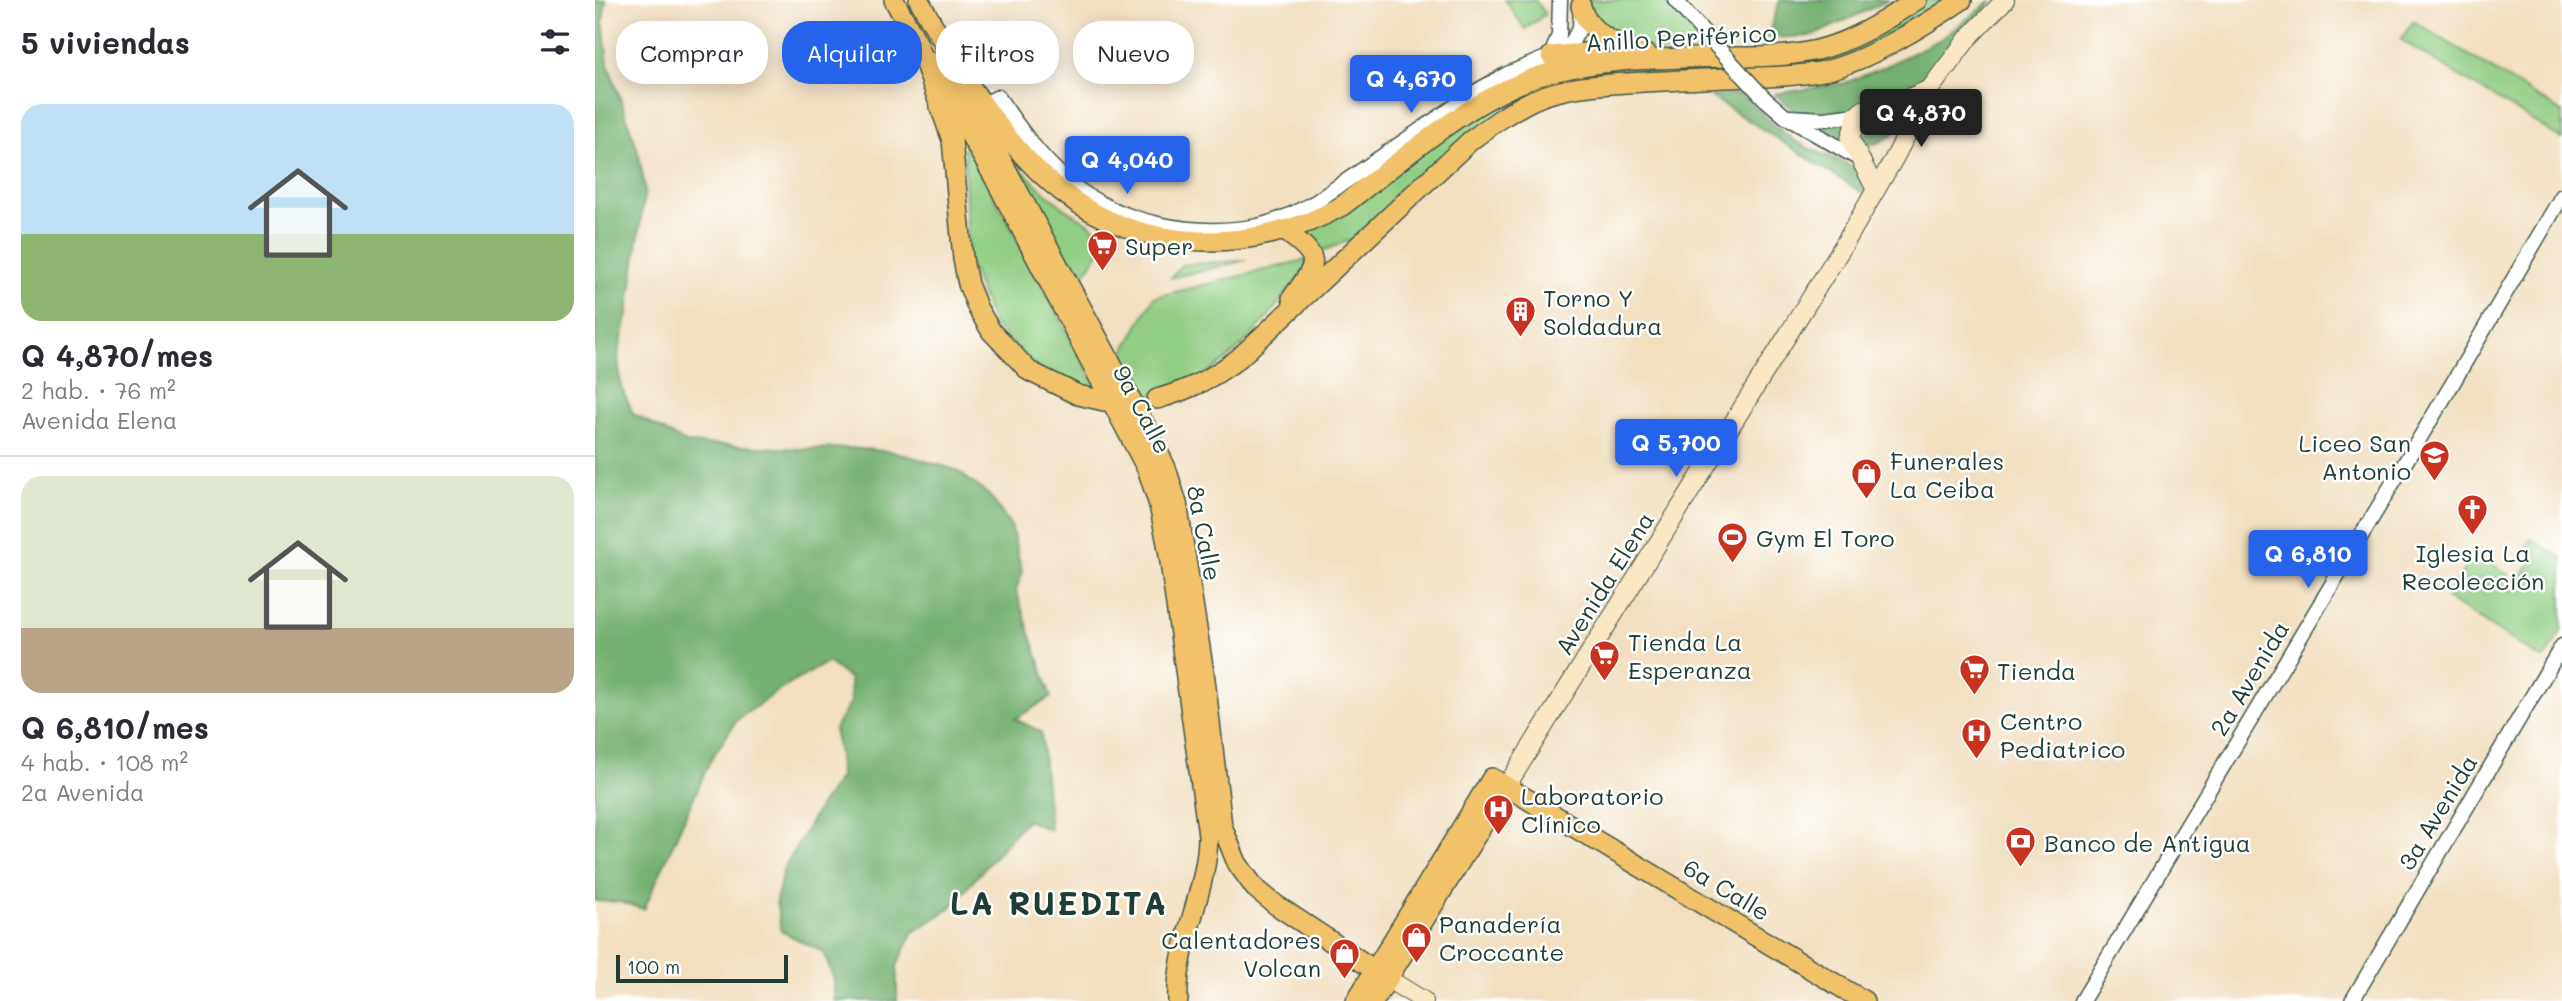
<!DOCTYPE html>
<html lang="es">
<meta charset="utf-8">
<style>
:root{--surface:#fff;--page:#f2f2f3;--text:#2b2b33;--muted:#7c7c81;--line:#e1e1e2;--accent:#2563eb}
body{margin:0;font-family:Mali,sans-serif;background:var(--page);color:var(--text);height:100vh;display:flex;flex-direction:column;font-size:26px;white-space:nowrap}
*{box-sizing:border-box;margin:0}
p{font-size:23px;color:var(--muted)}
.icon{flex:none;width:38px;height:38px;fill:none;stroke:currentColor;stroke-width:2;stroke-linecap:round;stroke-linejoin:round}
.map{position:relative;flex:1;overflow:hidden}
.side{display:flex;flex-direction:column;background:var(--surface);width:595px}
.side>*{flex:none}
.hud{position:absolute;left:21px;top:21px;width:665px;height:63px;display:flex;gap:14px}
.scale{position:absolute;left:21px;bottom:18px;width:172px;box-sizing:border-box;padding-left:7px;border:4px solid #1f3d34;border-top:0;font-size:19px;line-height:24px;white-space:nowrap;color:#1f3d34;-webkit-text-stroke:5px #fff;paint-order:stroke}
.price{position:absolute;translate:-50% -60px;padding:0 16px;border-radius:7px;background:var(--accent);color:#fff;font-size:23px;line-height:46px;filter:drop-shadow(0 2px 4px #0008)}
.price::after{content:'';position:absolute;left:50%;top:42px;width:21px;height:16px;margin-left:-10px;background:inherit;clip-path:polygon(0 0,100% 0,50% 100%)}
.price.active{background:#222;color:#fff}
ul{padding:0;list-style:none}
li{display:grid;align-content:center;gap:14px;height:371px;padding:0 21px}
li+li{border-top:2px solid var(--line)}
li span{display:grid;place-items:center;height:217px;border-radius:21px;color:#555}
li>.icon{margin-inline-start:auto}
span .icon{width:126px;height:126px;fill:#fffc;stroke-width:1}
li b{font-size:30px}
h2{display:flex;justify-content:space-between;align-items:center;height:84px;padding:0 21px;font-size:30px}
.pill{padding:0 24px;border-radius:28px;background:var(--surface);box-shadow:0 4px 18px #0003;font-size:24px;line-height:63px}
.pill.active{background:var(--accent);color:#fff}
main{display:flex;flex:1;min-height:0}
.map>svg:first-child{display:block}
</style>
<main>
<section class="side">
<h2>5 viviendas<svg class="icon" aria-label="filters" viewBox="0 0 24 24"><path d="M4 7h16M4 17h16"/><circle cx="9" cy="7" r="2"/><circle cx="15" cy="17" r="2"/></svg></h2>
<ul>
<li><span style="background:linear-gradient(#bfe0f5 60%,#8fb573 0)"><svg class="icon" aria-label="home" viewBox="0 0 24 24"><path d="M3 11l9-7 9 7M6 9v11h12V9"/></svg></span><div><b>Q 4,870/mes</b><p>2 hab. · 76 m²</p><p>Avenida Elena</p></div></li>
<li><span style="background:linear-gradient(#dfe7d0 70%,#b9a48a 0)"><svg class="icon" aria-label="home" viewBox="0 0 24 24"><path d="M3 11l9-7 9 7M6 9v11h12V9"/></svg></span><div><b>Q 6,810/mes</b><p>4 hab. · 108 m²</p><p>2a Avenida</p></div></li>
</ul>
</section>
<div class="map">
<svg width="1967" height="1001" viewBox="0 0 1967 1001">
<rect width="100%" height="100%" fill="#fff"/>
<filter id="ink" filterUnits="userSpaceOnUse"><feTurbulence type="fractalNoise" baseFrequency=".0143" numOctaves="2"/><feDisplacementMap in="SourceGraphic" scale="14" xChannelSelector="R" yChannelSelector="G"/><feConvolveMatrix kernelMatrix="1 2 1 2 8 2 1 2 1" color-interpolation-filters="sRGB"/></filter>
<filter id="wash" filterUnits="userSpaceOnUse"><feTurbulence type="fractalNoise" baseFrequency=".00686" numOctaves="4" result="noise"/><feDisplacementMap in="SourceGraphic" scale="28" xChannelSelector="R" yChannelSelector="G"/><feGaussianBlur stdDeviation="1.57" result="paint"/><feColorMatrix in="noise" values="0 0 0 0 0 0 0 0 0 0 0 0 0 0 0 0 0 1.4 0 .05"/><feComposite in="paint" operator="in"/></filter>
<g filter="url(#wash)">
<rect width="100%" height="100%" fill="#f1dfc0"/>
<!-- green -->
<g fill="#91ce83" stroke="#58865c" stroke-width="2">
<polygon points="910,0 940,0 950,14 930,29"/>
<polygon points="992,0 1072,0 1110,49 1065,52 1039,44 998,18"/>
<polygon points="1332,0 1356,0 1265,53 1192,71 1025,73 951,85 765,236 727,251 710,238 707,232 903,100 982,72 1189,62 1323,6"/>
<polygon points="1818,21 1967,112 1967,139 1806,40"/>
<polygon points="390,118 423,166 445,188 469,208 495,224 511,243 486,278 456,243"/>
<polygon points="369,140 504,392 491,392 447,372 398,325 373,259"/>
<polygon points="652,260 576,278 586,265"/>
<path d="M710,260L713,265C674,316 632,377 567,394C558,396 548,396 540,396L522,364L559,297Z"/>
<polygon points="1936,539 1967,558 1967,630 1950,658 1947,659 1851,598 1880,553 1913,575 1907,585 1917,591 1942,553 1932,546"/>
</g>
<!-- forest -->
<g fill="#74b171" stroke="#4a7752" stroke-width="2">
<polygon points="0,0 11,0 8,20 13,63 43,151 50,189 33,313 23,356 26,386 38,414 91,443 204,449 256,448 300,452 361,470 394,495 416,526 427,572 421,591 456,697 420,719 446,732 455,830 431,820 354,909 317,933 302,966 302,1001 239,1001 239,979 228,952 186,931 181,901 189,868 226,804 245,777 244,753 239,730 256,702 255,679 233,662 183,691 142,720 115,761 49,909 24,902 0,901"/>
<polygon points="1185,0 1294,0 1217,36 1172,38"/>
<path d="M1397,0L1297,135C1291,139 1284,144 1277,144C1251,146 1198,113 1180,94L1250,83L1289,67L1346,39Z"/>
<path d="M1147,94C1167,113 1186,135 1211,147C1230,156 1250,160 1266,173L1269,194L1115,96Z"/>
</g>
</g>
<g filter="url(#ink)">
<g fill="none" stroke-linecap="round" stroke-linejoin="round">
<defs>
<g id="tertiary">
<polyline points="1080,0 1112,36"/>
<polyline points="956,56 964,35 965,0"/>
<polyline points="1169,98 1191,117 1268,161"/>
<path d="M389,104L403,97C424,128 445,158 475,183C525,224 600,238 663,226C684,221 703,212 722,201L882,91L912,74L956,56L977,42L985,27L986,8"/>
<polyline points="1195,117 1229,119 1262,115"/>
<polyline points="1487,1001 1856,386 1967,196"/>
<polyline points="1757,1001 1967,646"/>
</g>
<g id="secondary">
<polyline points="1281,190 1255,139 1262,115 1268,110 1298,105 1335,89"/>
<polyline points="911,787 1250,243 1300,157 1335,89 1374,37 1410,0"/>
<polyline points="793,979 829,1001"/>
</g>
<g id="primary">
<path d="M333,60L399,177L553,471L564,505L573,548L613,835C613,891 580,945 583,1001"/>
<polyline points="358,71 551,427 571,468 582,503 610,679 627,826 642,863 660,888 681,905 793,979"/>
<polyline points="761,1001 897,778 1269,1001"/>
<polyline points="779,1001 911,787"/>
</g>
<g id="trunk">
<polyline points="299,0 323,44 357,140 368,259 373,284 383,309 396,331 434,371 483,395 509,401"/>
<path d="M324,0C359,63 409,147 466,191C546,255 660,255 747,206C807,160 875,98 947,75C1007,57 1070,59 1132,57C1163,57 1192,57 1222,50C1259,41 1290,20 1322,0"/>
<path d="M986,6C992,35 1028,47 1052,55"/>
<polyline points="956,56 1000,52"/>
<path d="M690,231C729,259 722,263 697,298"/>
<path d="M562,399C594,390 618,378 644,358L875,141C895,126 915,111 938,100C967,87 1000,85 1032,83C1066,81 1100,79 1134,78C1166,77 1198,77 1229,71C1271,62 1332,24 1367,0"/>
</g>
</defs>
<!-- tertiary casing -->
<use href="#tertiary" stroke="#3e5549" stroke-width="17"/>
<!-- secondary casing -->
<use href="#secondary" stroke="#3e5549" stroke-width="20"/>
<!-- primary casing -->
<use href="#primary" stroke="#3e5549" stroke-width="22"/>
<!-- trunk casing -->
<use href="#trunk" stroke="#3e5549" stroke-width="22"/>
<!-- tertiary -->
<use href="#tertiary" stroke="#fff" stroke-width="14"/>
<!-- secondary -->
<use href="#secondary" stroke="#fae7c3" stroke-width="18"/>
<!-- primary -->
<use href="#primary" stroke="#f2c26a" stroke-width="19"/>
<!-- trunk -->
<use href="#trunk" stroke="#f2c26a" stroke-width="19"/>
<defs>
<polyline id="tertiary-bridge" points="1112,36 1169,98"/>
</defs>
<!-- tertiary-bridge casing -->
<use href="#tertiary-bridge" stroke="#3e5549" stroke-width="17" stroke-linecap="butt"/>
<!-- tertiary-bridge -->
<use href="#tertiary-bridge" stroke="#fff" stroke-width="14"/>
</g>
</g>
<!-- icons -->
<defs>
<symbol id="supermarket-pin" viewBox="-11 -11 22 30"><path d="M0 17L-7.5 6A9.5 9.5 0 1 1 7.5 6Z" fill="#c8321e" stroke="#fff"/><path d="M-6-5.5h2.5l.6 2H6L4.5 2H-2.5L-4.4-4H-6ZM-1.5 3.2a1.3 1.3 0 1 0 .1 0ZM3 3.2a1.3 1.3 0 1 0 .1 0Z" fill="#fff"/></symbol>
<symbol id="building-pin" viewBox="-11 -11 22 30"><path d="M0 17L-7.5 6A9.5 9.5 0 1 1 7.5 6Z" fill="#c8321e" stroke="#fff"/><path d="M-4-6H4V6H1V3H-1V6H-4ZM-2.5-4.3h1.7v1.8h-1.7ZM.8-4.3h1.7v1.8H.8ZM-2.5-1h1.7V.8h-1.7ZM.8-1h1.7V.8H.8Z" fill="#fff"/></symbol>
<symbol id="school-pin" viewBox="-11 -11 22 30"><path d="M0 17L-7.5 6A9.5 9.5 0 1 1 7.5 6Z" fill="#c8321e" stroke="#fff"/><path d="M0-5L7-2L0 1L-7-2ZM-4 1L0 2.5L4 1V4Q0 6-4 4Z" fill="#fff"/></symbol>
<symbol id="shop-pin" viewBox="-11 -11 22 30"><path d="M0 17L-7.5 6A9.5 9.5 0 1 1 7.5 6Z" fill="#c8321e" stroke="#fff"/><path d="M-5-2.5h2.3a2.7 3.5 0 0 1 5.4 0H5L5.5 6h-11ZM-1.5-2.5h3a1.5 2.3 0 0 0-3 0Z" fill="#fff"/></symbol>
<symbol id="church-pin" viewBox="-11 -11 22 30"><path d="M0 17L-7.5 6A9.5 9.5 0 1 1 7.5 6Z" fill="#c8321e" stroke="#fff"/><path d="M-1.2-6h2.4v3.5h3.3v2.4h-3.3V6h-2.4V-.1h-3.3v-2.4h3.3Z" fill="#fff"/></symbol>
<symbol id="stadium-pin" viewBox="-11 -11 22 30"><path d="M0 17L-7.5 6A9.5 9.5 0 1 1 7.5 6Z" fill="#c8321e" stroke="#fff"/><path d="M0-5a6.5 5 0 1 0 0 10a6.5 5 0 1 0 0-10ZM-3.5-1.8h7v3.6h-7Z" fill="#fff"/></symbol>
<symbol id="hospital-pin" viewBox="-11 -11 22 30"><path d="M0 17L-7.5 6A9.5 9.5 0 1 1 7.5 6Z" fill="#c8321e" stroke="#fff"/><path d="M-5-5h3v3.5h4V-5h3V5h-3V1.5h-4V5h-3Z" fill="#fff"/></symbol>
<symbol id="bank-pin" viewBox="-11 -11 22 30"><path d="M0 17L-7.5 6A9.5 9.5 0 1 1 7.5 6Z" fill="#c8321e" stroke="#fff"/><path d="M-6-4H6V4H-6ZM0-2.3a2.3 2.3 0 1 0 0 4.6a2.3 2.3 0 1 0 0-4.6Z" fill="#fff"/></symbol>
</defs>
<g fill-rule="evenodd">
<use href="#supermarket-pin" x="490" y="228" width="35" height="47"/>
<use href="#building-pin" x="908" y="294" width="35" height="47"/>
<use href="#school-pin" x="1822" y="438" width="35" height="47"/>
<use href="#shop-pin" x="1254" y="456" width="35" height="47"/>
<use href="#church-pin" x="1860" y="492" width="35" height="47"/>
<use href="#stadium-pin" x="1120" y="520" width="35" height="47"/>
<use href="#supermarket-pin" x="992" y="638" width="35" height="47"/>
<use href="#supermarket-pin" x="1362" y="652" width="35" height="47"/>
<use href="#hospital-pin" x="1364" y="716" width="35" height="47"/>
<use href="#hospital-pin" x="886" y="792" width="35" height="47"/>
<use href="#bank-pin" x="1408" y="824" width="35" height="47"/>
<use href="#shop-pin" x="804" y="920" width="35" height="47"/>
<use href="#shop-pin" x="732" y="936" width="35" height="47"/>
</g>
<g text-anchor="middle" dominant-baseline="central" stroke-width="5" stroke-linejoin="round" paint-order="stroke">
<!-- street labels -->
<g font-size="24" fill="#1f3d34" stroke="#fff">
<text transform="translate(1086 37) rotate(-3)">Anillo Periférico</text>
<text transform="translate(548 409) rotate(62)">9a Calle</text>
<text transform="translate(610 533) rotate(79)">8a Calle</text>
<text transform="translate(1009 583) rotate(-58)">Avenida Elena</text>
<text transform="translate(1654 678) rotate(-59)">2a Avenida</text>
<text transform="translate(1842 812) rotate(-59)">3a Avenida</text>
<text transform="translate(1132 889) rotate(31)">6a Calle</text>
</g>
<!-- poi labels -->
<g font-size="24" fill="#1f3d34" stroke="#fff" text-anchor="start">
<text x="530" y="245">Super</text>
<text x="948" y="297">Torno Y<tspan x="948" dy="28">Soldadura</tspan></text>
<text x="1816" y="442" text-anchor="end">Liceo San<tspan x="1816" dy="28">Antonio</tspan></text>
<text x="1295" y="460">Funerales<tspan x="1295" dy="28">La Ceiba</tspan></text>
<text x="1161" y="537">Gym El Toro</text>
<text x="1878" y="552" text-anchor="middle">Iglesia La<tspan x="1878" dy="28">Recolección</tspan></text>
<text x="1033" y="641">Tienda La<tspan x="1033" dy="28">Esperanza</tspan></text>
<text x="1402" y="670">Tienda</text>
<text x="1405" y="720">Centro<tspan x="1405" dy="28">Pediatrico</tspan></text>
<text x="926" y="795">Laboratorio<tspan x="926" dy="28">Clínico</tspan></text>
<text x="1449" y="842">Banco de Antigua</text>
<text x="844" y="923">Panadería<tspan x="844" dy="28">Croccante</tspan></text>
<text x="726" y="939" text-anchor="end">Calentadores<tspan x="726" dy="28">Volcan</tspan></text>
</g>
<!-- district labels -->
<g font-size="32" font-weight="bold" letter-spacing="2" fill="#1f3d34" stroke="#fff">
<text x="464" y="902">LA RUEDITA</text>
</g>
</g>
</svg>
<div class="scale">100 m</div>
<b class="price" style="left:816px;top:115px">Q 4,670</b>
<b class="price active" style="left:1326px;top:149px">Q 4,870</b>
<b class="price" style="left:532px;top:196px">Q 4,040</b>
<b class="price" style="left:1081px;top:479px">Q 5,700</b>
<b class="price" style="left:1713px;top:590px">Q 6,810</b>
<div class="hud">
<a class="pill">Comprar</a>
<a class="pill active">Alquilar</a>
<a class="pill">Filtros</a>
<a class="pill">Nuevo</a>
</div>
</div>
</main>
